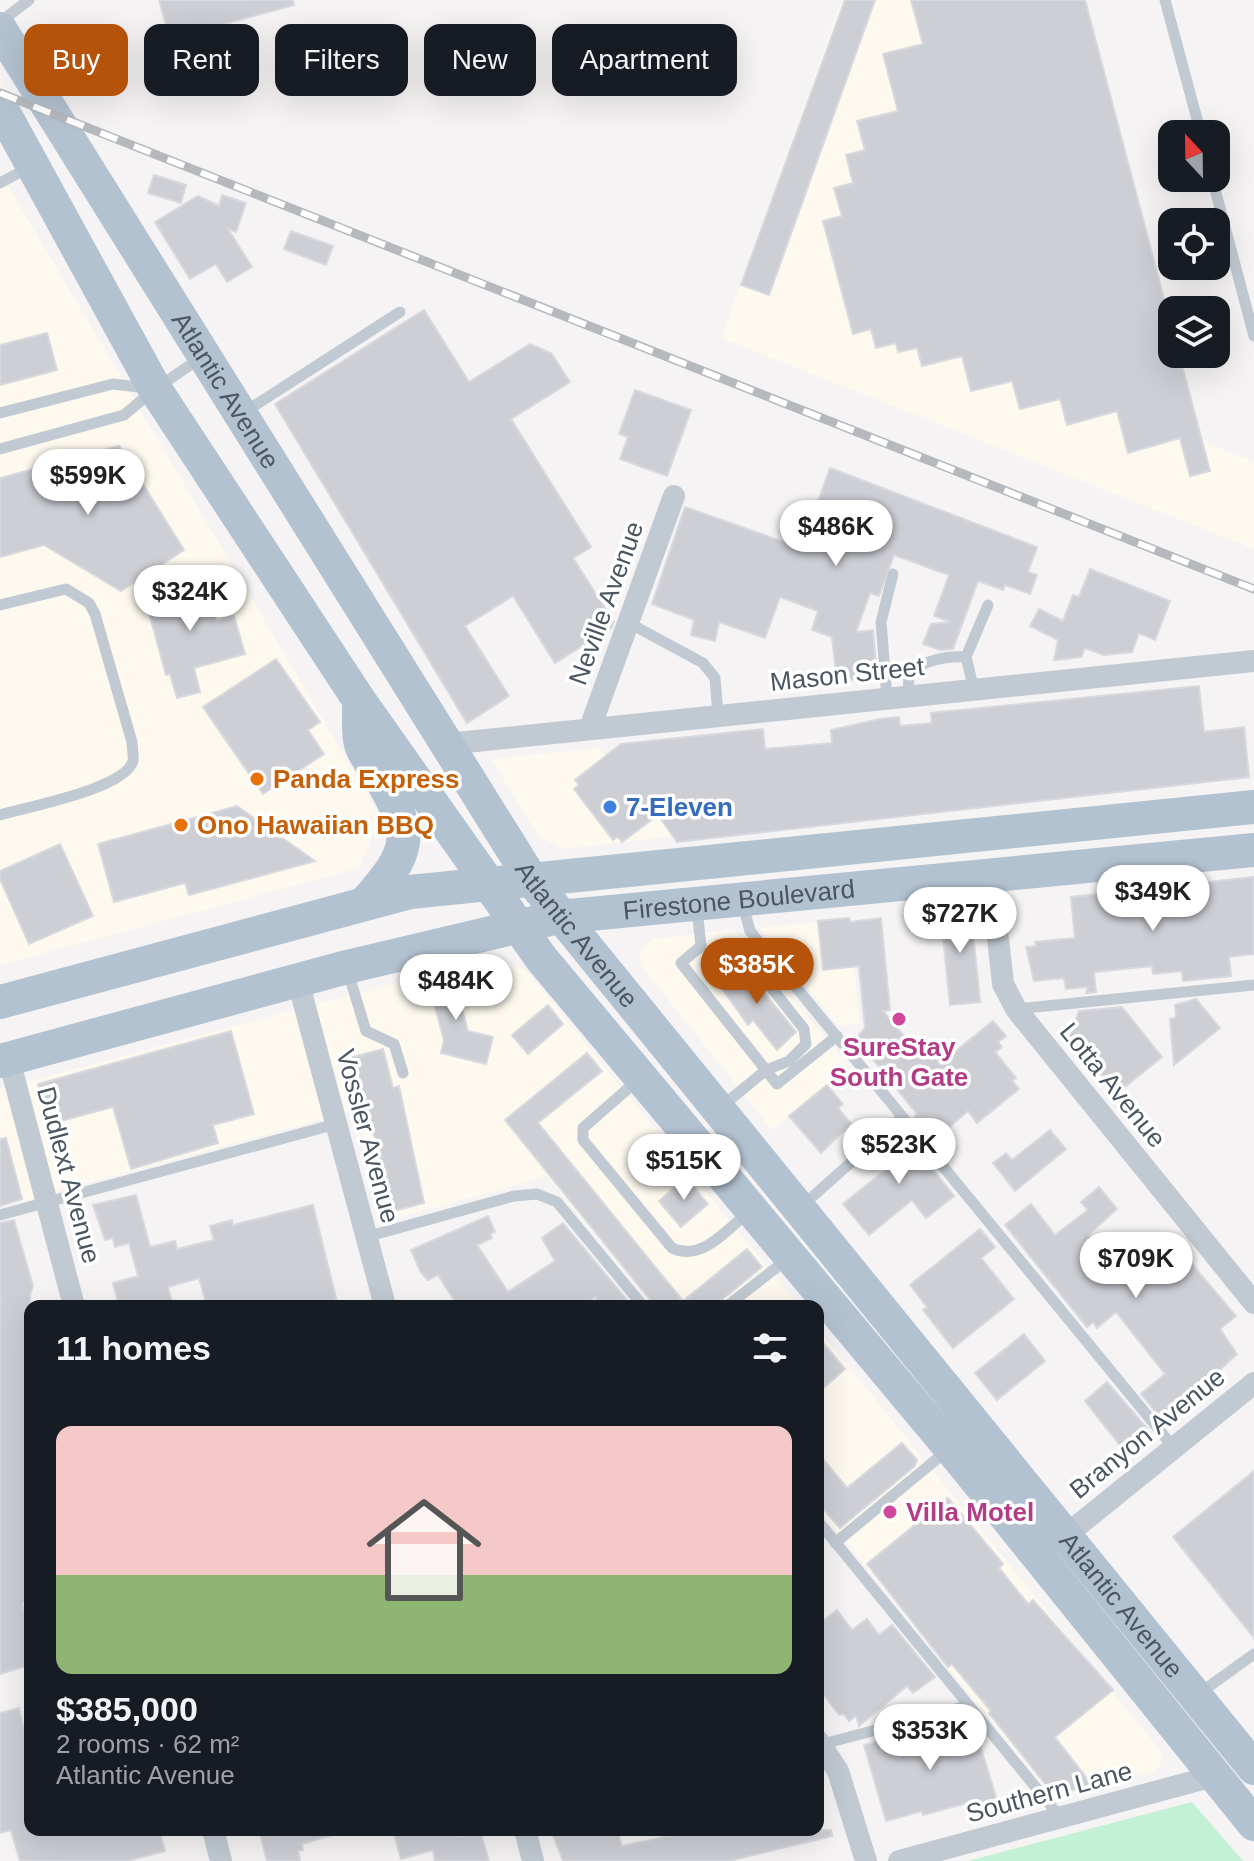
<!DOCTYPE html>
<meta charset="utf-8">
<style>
:root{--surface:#171b24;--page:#20242c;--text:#f1f3f6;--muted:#9ea1a6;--line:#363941;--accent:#b45309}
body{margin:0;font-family:Arial,sans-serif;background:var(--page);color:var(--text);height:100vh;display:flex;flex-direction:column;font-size:30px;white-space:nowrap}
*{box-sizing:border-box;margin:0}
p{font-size:26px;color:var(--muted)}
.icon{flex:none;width:44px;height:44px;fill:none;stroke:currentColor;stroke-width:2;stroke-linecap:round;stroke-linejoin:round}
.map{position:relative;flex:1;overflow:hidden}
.sheet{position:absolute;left:24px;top:1300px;width:800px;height:536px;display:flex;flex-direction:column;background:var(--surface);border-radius:16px;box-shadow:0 8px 32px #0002}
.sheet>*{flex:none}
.top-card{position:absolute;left:24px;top:24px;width:800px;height:72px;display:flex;gap:16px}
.needle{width:52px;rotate:338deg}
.tools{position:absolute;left:1158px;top:120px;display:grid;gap:16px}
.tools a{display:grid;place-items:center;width:72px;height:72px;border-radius:16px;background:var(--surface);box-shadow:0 8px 32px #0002;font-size:40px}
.price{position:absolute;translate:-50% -68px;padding:0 18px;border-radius:28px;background:#fff;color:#222;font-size:26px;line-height:52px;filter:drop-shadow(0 2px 4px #0008)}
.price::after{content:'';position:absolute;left:50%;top:48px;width:24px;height:18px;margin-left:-12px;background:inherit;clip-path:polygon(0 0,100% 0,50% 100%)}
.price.selected{background:var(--accent);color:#fff}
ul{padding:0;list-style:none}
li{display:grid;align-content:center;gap:16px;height:424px;padding:0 32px}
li+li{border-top:2px solid var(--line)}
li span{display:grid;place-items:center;height:248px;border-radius:16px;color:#555}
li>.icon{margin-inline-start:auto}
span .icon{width:144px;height:144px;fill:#fffc;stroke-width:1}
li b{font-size:34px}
h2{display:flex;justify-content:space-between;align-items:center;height:96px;padding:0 32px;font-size:34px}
.tag{padding:0 28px;border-radius:16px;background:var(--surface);box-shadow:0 8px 32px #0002;font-size:28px;line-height:72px}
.tag.selected{background:var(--accent);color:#fff}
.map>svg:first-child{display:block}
</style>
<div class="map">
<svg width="1254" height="1861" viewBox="0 0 1254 1861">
<rect width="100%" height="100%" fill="#f5f3f3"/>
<!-- commercial -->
<g fill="#fdf9ef">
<polygon points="842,0 1085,0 1172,329 1172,354 1202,441 1254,462 1254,549 721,338"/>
<polygon points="0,172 380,816 360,868 0,965"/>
<polygon points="599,748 676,836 565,849 539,837 491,759"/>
<polygon points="849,918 860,1024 838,1026 759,928"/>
<polygon points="734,929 849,1066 772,1130 640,964 641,949 653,939"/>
<polygon points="491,957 527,971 799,1306 653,1306 547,1176 387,1221 356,1110 0,1207 0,1089"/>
<polygon points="818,1329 1161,1751 1161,1764 1156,1771 1054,1798 818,1508"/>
</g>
<!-- green -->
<polygon fill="#c3f1d5" points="1192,1802 1243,1861 968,1861"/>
<!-- water -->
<polygon fill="#90daee" points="646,1139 677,1177 665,1187 634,1149"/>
<!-- building -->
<g fill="#cdcfd5" stroke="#d7d9de" stroke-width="2">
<polygon points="159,0 293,0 294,5 170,39"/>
<polygon points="845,0 875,0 769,295 741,285"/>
<polygon points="911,0 1085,0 1172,329 1172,354 1179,354 1210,471 1190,476 1180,438 1128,453 1117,411 1067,425 1060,399 1020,409 1012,381 971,391 962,356 922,366 917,348 898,352 896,343 876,348 871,329 853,334 823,221 842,216 834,188 853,183 846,155 865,150 857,121 898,111 883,54 923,44"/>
<polygon points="154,175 186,185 181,203 148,193"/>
<polygon points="222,195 246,203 236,232 228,229 252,267 227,282 216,264 190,279 155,222 198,196 219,206"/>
<polygon points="291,231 333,246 326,265 284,249"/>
<polygon points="424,310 469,382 530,344 551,353 570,382 511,419 591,547 573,558 614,622 611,628 555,663 513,596 465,626 509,696 467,723 275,404"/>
<polygon points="47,333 57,370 0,385 0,345"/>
<polygon points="635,390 691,410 667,476 620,459 628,437 619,434"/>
<polygon points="119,446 184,550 121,591 44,545 0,557 0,478"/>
<polygon points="830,468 1037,547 1028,572 1037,575 1030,594 1005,585 1003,590 978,581 953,649 940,650 923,644 931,624 951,622 934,616 949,575 894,555 879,596 870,593 856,632 873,630 877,677 837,681 832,637 812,630 818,611 780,597 765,638 719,622 715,641 691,635 694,620 652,604 685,507 801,548"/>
<polygon points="1090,569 1170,601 1155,640 1139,633 1132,652 1104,655 1085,648 1081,657 1054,660 1058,640 1030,626 1039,609 1063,621 1073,595 1079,597"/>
<polygon points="204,578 216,621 234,616 245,654 194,668 200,692 177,698 170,674 166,675 144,594"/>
<polygon points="276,659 320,722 308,730 324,754 263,794 203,707"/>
<polygon points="1199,686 1204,732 1244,727 1249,777 677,842 658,815 622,842 618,837 613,840 574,789 579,785 575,780 621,744 763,729 765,749 832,743 831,730 880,719 899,717 900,726 932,723 931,713"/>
<polygon points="237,806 315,861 189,895 185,883 114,902 98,844"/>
<polygon points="60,844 93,916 29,944 0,879 0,871"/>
<polygon points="1254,877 1254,954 1229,957 1231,976 1183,981 1182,971 1153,974 1152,966 1094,972 1096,992 1086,993 1088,987 1066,989 1064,978 1034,981 1026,947 1036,946 1035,942 1075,938 1071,897"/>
<polygon points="964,906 975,920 972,922 980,1002 950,1005 940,908"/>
<polygon points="849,918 850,922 881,918 890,1010 883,1011 918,1053 926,1046 940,1064 993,1021 1006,1036 998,1042 1002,1047 995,1052 1016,1078 1012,1081 1019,1089 977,1123 968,1111 933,1141 914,1117 917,1114 856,1038 865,1028 859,966 823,970 818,921"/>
<polygon points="747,964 757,976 759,986 796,1032 777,1050 753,1020 748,1025 720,986"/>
<polygon points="451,971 468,1031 493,1037 486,1064 441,1053 444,1040 427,977"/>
<polygon points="1196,999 1220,1028 1174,1065 1170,1019 1176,1018 1175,1005"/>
<polygon points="548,1005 563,1024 528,1054 512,1035"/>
<polygon points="1122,1007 1162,1057 1117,1093 1070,1036 1079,1011"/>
<polygon points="231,1031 254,1114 213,1125 218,1143 131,1169 113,1107 49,1124 38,1084"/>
<polygon points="383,1049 393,1088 399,1086 424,1203 394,1211 353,1057"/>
<polygon points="587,1053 602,1071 538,1123 683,1301 747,1249 762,1267 714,1306 655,1306 505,1120"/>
<polygon points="827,1085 843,1104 838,1108 851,1124 821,1153 789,1116"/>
<polygon points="901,1129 954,1196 926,1218 912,1200 869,1235 843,1204 889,1167 877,1151"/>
<polygon points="1050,1130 1066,1149 1015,1191 993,1163 1006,1153 1012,1160"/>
<polygon points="6,1138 22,1199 0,1206 0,1139"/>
<polygon points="686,1178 708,1204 681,1227 659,1201"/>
<polygon points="1099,1187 1117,1209 1088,1235 1118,1273 1150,1247 1169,1270 1186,1257 1236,1316 1220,1329 1237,1354 1164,1422 1141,1394 1165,1374 1116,1312 1097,1328 1093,1322 1087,1327 1005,1225 1031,1204 1055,1235 1088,1210 1081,1202"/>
<polygon points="136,1195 150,1247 175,1241 177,1249 214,1240 210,1226 232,1220 233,1225 313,1205 338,1306 207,1306 199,1278 168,1287 173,1306 119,1306 113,1283 138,1276 129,1243 115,1247 113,1238 105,1240 93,1205"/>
<polygon points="488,1216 495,1232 490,1234 492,1238 477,1245 508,1292 555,1261 542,1238 563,1223 626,1299 618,1306 602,1306 595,1297 584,1306 458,1306 438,1275 428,1280 421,1273 411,1250"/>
<polygon points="14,1220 33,1286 30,1295 30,1600 22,1603 30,1633 30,1665 0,1674 0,1223"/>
<polygon points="980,1229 995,1247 981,1258 1014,1299 953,1348 923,1310 927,1307 910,1285"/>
<polygon points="1024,1334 1045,1361 997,1400 975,1373"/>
<polygon points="818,1337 845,1369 818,1393"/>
<polygon points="1107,1382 1151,1433 1127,1454 1085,1401"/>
<polygon points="902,1443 917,1460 915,1466 840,1528 818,1503 818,1453 847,1488"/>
<polygon points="1254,1471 1254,1638 1173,1537"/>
<polygon points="948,1498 1003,1564 999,1568 1028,1604 1033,1600 1113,1690 1055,1737 1092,1785 1054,1795 989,1713 991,1711 952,1664 948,1667 867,1564"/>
<polygon points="837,1610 852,1630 867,1619 879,1635 892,1625 935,1677 913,1693 907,1686 859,1726 856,1716 849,1721 844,1714 839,1715 818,1687 818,1625"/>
<polygon points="19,1708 30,1755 30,1830 118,1830 120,1836 159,1830 165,1851 127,1861 20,1861 11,1830 0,1833 0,1713"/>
<polygon points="974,1726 997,1800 973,1807 971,1802 923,1815 922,1811 886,1821 864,1745 933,1728 936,1736"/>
<polygon points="259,1830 331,1830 332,1835 302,1844 303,1850 298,1851 300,1861 267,1861"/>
<polygon points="393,1830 455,1830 457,1837 480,1831 489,1861 435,1861 433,1850 401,1859"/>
<polygon points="551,1830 617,1830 622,1846 697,1830 831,1830 832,1836 729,1861 563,1861"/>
</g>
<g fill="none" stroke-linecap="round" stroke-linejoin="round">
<!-- lane -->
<g stroke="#c1cad2" stroke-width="11">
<polyline points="1165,0 1201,134"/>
<polyline points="0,22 29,0"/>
<polyline points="1212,178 1254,336"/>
<polyline points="0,183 28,168"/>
<polyline points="0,413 113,384 147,388"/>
<polyline points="243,413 400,312"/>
<polyline points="0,449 124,415 155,389 202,357"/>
<path d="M0,605L66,589L89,603L95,614L132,742C132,748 134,757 133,761C125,789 27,807 0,815"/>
<polyline points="629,623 703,663 715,678 718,715"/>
<polyline points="966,657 988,605"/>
<path d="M908,696L909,675C922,660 946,656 966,657L974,690"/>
<polyline points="887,698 881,622 893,574"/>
<polyline points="743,905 750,931 1174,1448"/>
<polyline points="697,909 701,946 681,963 777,1084 837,1036"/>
<polyline points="348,972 366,1031 394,1044 403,1073"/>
<polyline points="1016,1009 1254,985"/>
<path d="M639,1079L583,1128V1140L672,1248C702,1262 726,1230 749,1212"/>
<polyline points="720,1108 766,1070 789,1061 806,1044 804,1029 766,981 763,948"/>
<polyline points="802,1206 902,1117"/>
<polyline points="0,1215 336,1124"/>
<polyline points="366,1237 514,1196 537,1194 557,1202 643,1306"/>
<polyline points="727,1306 786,1260"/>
<polyline points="818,1521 1060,1817"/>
<polyline points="835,1543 949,1449"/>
<polyline points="1200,1693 1254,1654"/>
<polyline points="819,1745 967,1706"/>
</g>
<!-- street -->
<g stroke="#c1cad2" stroke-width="22">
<polyline points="590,728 674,496"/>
<polyline points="447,744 1254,661"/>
<polyline points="991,875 1003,984 1016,1009 1254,1303"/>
<polyline points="298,981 385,1306"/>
<polyline points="9,1059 74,1306"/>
<polyline points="1055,1544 1254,1383"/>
<polyline points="818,1741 838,1771 866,1861"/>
<polyline points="213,1830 221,1861"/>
<polyline points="525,1830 533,1861"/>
<polyline points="899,1861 1214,1776"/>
</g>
<!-- primary -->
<g stroke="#b3c2d1" stroke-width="34">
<path id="s1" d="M0,29L531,879L1254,1768"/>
<polyline points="0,106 155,389 359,700 541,958 958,1457 1254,1824"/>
<path d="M359,700C360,714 357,731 361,744C364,755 374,767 380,777C415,837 411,851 365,903"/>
<polyline points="0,1002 410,892 1254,807"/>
<path id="s2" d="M0,1061L347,967L559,917L1254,850"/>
</g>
<defs>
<polyline id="rail" points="0,93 1254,589"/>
</defs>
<!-- rail casing -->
<use href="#rail" stroke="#b5b8bd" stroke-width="9"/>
<!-- rail -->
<use href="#rail" stroke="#fff" stroke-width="6" stroke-dasharray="18" stroke-linecap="butt"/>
</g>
<!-- markers -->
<g fill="#e8710a" stroke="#fff" stroke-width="3">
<circle cx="257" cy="779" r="8"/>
<circle cx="181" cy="825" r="8"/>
</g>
<circle fill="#3f7fe0" stroke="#fff" stroke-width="3" cx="610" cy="807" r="8"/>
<g fill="#d1479c" stroke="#fff" stroke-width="3">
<circle cx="899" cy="1019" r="8"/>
<circle cx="890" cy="1512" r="8"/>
</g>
<g text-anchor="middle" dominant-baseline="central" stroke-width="7" stroke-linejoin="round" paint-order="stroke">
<!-- street labels -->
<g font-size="26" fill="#4a5661" stroke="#fff">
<text stroke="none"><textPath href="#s1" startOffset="426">Atlantic Avenue</textPath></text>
<text transform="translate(606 603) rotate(-70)">Neville Avenue</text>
<text transform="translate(847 674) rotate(-6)">Mason Street</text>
<text stroke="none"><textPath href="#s2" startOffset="758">Firestone Boulevard</textPath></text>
<text stroke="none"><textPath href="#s1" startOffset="1074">Atlantic Avenue</textPath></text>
<text transform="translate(1113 1085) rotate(51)">Lotta Avenue</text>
<text transform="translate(368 1136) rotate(75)">Vossler Avenue</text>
<text transform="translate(69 1175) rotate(75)">Dudlext Avenue</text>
<text transform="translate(1147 1433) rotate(-39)">Branyon Avenue</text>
<text stroke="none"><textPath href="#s1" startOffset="1938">Atlantic Avenue</textPath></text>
<text transform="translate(1049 1792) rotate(-15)">Southern Lane</text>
</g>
<!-- food labels -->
<g font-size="26" font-weight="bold" fill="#c56008" stroke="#fff" text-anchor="start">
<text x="273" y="779">Panda Express</text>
<text x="197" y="825">Ono Hawaiian BBQ</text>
</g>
<!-- shop labels -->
<g font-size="26" font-weight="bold" fill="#366cbe" stroke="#fff" text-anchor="start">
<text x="626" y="807">7-Eleven</text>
</g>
<!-- hotel labels -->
<g font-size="26" font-weight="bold" fill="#b23c85" stroke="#fff">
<text x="899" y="1047">SureStay<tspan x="899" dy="30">South Gate</tspan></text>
<text x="906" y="1512" text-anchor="start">Villa Motel</text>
</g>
</g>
</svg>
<div class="tools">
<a><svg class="needle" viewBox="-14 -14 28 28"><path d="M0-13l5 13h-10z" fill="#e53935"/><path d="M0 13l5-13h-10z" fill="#9ea1a6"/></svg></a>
<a><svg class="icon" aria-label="locate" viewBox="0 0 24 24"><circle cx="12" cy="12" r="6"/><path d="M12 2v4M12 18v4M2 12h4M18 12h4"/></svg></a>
<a><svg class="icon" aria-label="layers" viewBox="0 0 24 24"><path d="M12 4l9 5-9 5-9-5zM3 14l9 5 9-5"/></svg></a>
</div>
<b class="price" style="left:88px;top:517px">$599K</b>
<b class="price" style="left:836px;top:568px">$486K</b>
<b class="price" style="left:190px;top:633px">$324K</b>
<b class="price" style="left:1153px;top:933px">$349K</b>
<b class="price" style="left:960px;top:955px">$727K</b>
<b class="price selected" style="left:757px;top:1006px">$385K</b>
<b class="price" style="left:456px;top:1022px">$484K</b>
<b class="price" style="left:899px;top:1186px">$523K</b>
<b class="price" style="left:684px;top:1202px">$515K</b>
<b class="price" style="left:1136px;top:1300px">$709K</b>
<b class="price" style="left:930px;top:1772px">$353K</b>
<div class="top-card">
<a class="tag selected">Buy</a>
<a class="tag">Rent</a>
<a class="tag">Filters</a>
<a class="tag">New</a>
<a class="tag">Apartment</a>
</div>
<section class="sheet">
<h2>11 homes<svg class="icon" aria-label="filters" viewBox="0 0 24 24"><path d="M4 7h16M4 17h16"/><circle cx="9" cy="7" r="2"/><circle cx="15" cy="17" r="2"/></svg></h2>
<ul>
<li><span style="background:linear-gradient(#f6c9c9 60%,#8fb573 0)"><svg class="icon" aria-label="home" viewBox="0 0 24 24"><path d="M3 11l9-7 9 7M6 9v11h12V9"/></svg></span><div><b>$385,000</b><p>2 rooms · 62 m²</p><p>Atlantic Avenue</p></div></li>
</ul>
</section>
</div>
